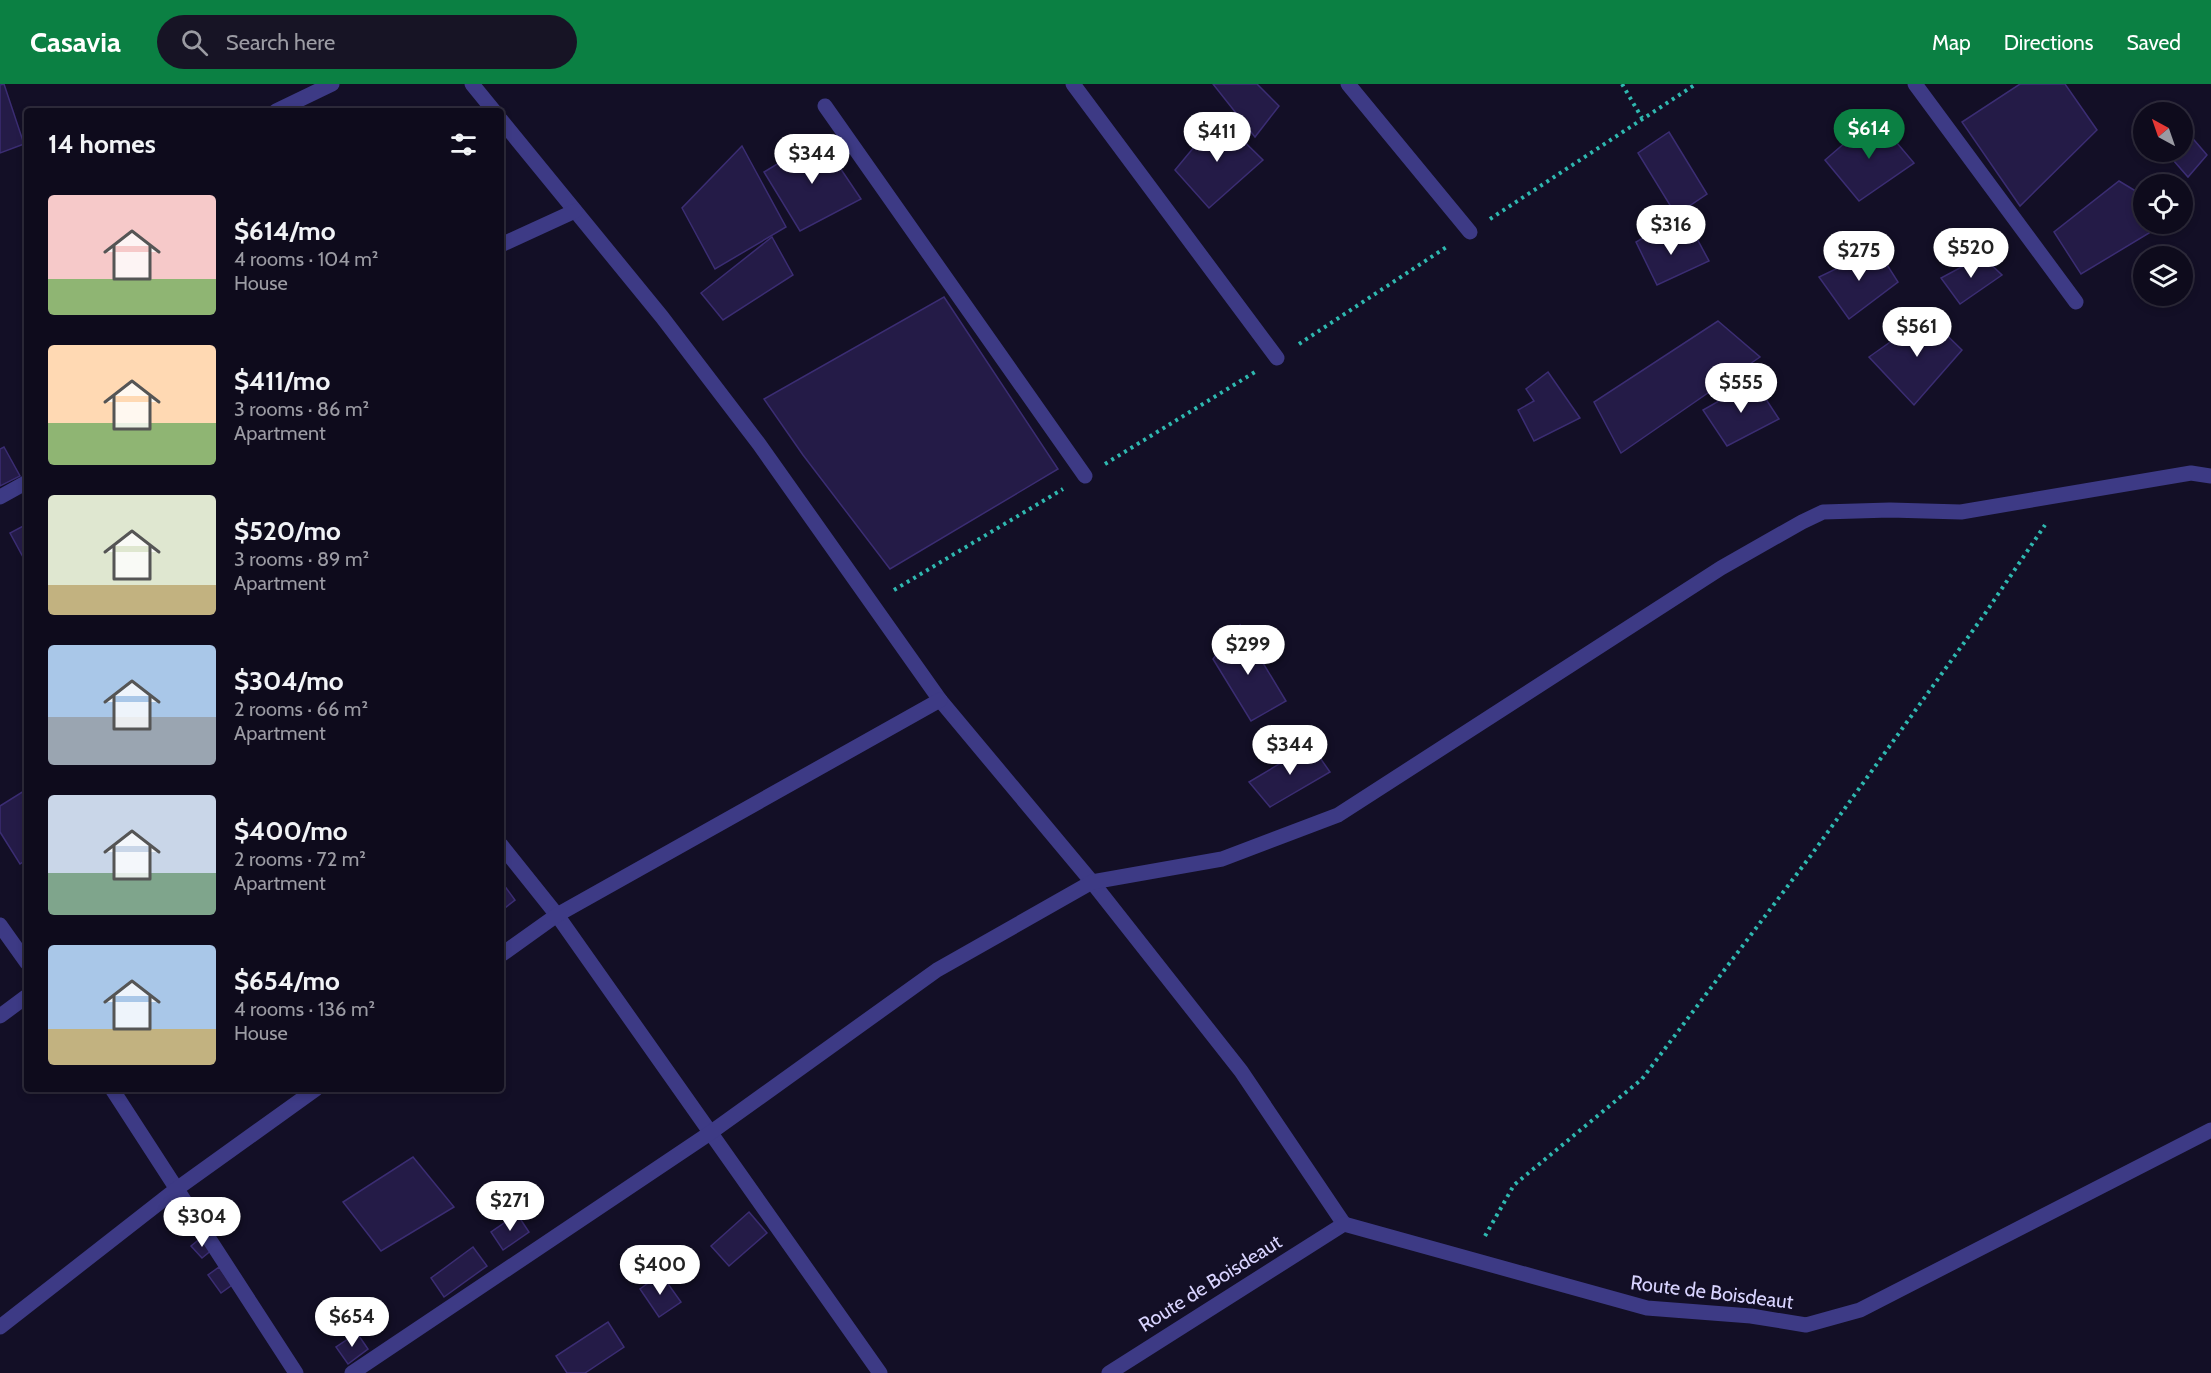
<!DOCTYPE html>
<meta charset="utf-8">
<style>
:root{--surface:#0e0b1c;--page:#171425;--text:#f1f3f6;--muted:#9b9ba3;--line:#2e2b3b;--accent:#0b8043}
body{margin:0;font-family:Cabin,sans-serif;background:var(--page);color:var(--text);height:100vh;display:flex;flex-direction:column;font-size:22px;white-space:nowrap}
*{box-sizing:border-box;margin:0}
p{font-size:20px;color:var(--muted)}
.icon{flex:none;width:33px;height:33px;fill:none;stroke:currentColor;stroke-width:2;stroke-linecap:round;stroke-linejoin:round}
.map{position:relative;flex:1;overflow:hidden}
.panel{position:absolute;left:24px;top:24px;width:480px;height:984px;display:flex;flex-direction:column;background:var(--surface);border-radius:6px;box-shadow:0 3px 9px #0003,0 0 0 2px var(--line)}
.panel>*{flex:none}
.needle{width:39px;rotate:320deg}
.tools{position:absolute;left:2133px;top:18px;display:grid;gap:12px}
.tools a{display:grid;place-items:center;width:60px;height:60px;border-radius:50%;background:var(--surface);box-shadow:0 3px 9px #0003,0 0 0 2px var(--line);font-size:30px}
.price{position:absolute;translate:-50% -51px;padding:0 14px;border-radius:21px;background:#fff;color:#222;font-size:20px;line-height:39px;filter:drop-shadow(0 2px 3px #0008)}
.price::after{content:'';position:absolute;left:50%;top:36px;width:18px;height:14px;margin-left:-9px;background:inherit;clip-path:polygon(0 0,100% 0,50% 100%)}
.price.current{background:var(--accent);color:#fff}
ul{padding:0;list-style:none}
li{display:flex;align-items:center;gap:18px;height:150px;padding:0 24px}
li span{display:grid;place-items:center;flex:none;width:168px;height:120px;border-radius:6px;color:#555}
li>.icon{margin-inline-start:auto}
span .icon{width:72px;height:72px;fill:#fffc;stroke-width:1}
li b{font-size:26px}
h2{display:flex;justify-content:space-between;align-items:center;height:72px;padding:0 24px;font-size:26px}
header{display:flex;align-items:center;gap:36px;box-sizing:border-box;height:84px;padding:0 30px;background:var(--accent);color:#fff}
header strong{font-size:28px}
nav{display:flex;gap:33px;margin-inline-start:auto;font-size:21px}
.search{width:420px;height:54px;background:var(--page);display:flex;align-items:center;gap:15px;box-sizing:border-box;padding:0 21px;border-radius:33px;color:var(--muted);font-size:22px}
.map>svg:first-child{display:block}
</style>
<header>
<strong>Casavia</strong>
<div class="search"><svg class="icon" aria-label="search" viewBox="0 0 24 24"><circle cx="10" cy="10" r="6"/><path d="M15 15l6 6"/></svg>Search here</div>
<nav><a>Map</a><a>Directions</a><a>Saved</a></nav>
</header>
<div class="map">
<svg width="2211" height="1289" viewBox="0 0 2211 1289">
<rect width="100%" height="100%" fill="#130f26"/>
<!-- building -->
<g fill="#241b47" stroke="#3b2d73" stroke-width="1.5">
<polygon points="4,0 24,60 0,69 0,1"/>
<polygon points="1213,0 1257,0 1279,22 1255,53"/>
<polygon points="2020,0 2065,0 2097,46 2020,122 1962,38"/>
<polygon points="1219,33 1263,76 1209,124 1175,86"/>
<polygon points="1875,33 1914,79 1859,117 1825,76"/>
<polygon points="2182,42 2207,71 2188,93 2166,68 2182,68"/>
<polygon points="1669,48 1707,110 1676,131 1638,69"/>
<polygon points="820,54 861,115 800,147 764,88"/>
<polygon points="742,62 786,143 715,185 682,124"/>
<polygon points="2119,97 2144,112 2144,140 2164,140 2081,190 2054,148"/>
<polygon points="1658,145 1668,160 1695,151 1709,177 1657,201 1636,158"/>
<polygon points="772,153 793,191 723,236 701,209"/>
<polygon points="1877,165 1898,198 1849,235 1819,193"/>
<polygon points="1982,172 2002,191 1960,220 1941,194"/>
<polygon points="944,213 1058,385 890,485 803,371 764,315"/>
<polygon points="1927,232 1962,266 1914,321 1869,273"/>
<polygon points="1718,237 1760,273 1621,369 1594,318"/>
<polygon points="1548,288 1580,334 1534,357 1518,326 1534,317 1526,305"/>
<polygon points="1754,297 1779,335 1727,362 1703,326"/>
<polygon points="4,363 20,392 0,402 0,365"/>
<polygon points="27,440 27,471 23,473 10,449"/>
<polygon points="1240,541 1286,617 1251,637 1213,575"/>
<polygon points="1311,661 1330,688 1270,723 1249,698"/>
<polygon points="27,705 27,775 20,780 0,748 0,722"/>
<polygon points="501,797 515,816 501,827"/>
<polygon points="413,1073 454,1123 381,1167 343,1118"/>
<polygon points="749,1128 767,1149 729,1182 711,1162"/>
<polygon points="517,1130 529,1148 503,1166 491,1148"/>
<polygon points="202,1153 213,1165 202,1174 191,1162"/>
<polygon points="473,1163 487,1182 444,1213 431,1194"/>
<polygon points="219,1183 232,1201 221,1209 208,1191"/>
<polygon points="661,1190 681,1218 659,1233 640,1205"/>
<polygon points="608,1238 624,1263 585,1289 567,1289 556,1272"/>
<polygon points="357,1249 368,1265 348,1280 336,1263"/>
</g>
<g fill="none" stroke-linecap="round" stroke-linejoin="round">
<!-- path -->
<g stroke="#2fb8b0" stroke-width="4" stroke-dasharray="3 4.5" stroke-linecap="butt">
<polyline points="1622,0 1642,34"/>
<polyline points="1490,135 1696,0"/>
<polyline points="1299,260 1448,162"/>
<polyline points="1105,380 1255,288"/>
<polyline points="894,506 1063,405"/>
<polyline points="1485,1152 1514,1101 1642,995 1812,770 1984,531 2045,441"/>
</g>
<!-- street -->
<g stroke="#3d3a85" stroke-width="15">
<polyline points="472,0 494,27"/>
<polyline points="1073,0 1277,274"/>
<polyline points="1348,0 1470,148"/>
<polyline points="1915,0 2076,218"/>
<polyline points="825,22 1085,392"/>
<polyline points="276,27 332,0"/>
<polyline points="501,36 662,233 759,360 940,616 1092,798 1241,987 1344,1140"/>
<polyline points="501,161 575,127"/>
<polyline points="0,413 27,398"/>
<polyline points="501,761 557,831 880,1289"/>
<polyline points="0,841 27,879"/>
<polyline points="501,871 557,831 940,616"/>
<polyline points="0,932 27,912"/>
<polyline points="112,1005 296,1289"/>
<polyline points="0,1243 178,1104 316,1005"/>
<polyline points="352,1289 710,1049 937,886 1092,798 1222,775 1338,731 1721,484 1802,438 1823,428 1890,426 1961,428 2191,389 2211,392"/>
<polyline points="1109,1289 1344,1140 1647,1224 1751,1232 1806,1241 1860,1226 2211,1046"/>
</g>
</g>
<g text-anchor="middle" dominant-baseline="central" stroke-width="4.5" stroke-linejoin="round" paint-order="stroke">
<!-- street labels -->
<g font-size="20" fill="#d9d4ff" stroke="#130f26">
<text transform="translate(1210 1199) rotate(-32)">Route de Boisdeaut</text>
<text transform="translate(1712 1208) rotate(7)">Route de Boisdeaut</text>
</g>
</g>
</svg>
<div class="tools">
<a><svg class="needle" viewBox="-14 -14 28 28"><path d="M0-13l5 13h-10z" fill="#e53935"/><path d="M0 13l5-13h-10z" fill="#9b9ba3"/></svg></a>
<a><svg class="icon" aria-label="locate" viewBox="0 0 24 24"><circle cx="12" cy="12" r="6"/><path d="M12 2v4M12 18v4M2 12h4M18 12h4"/></svg></a>
<a><svg class="icon" aria-label="layers" viewBox="0 0 24 24"><path d="M12 4l9 5-9 5-9-5zM3 14l9 5 9-5"/></svg></a>
</div>
<b class="price current" style="left:1869px;top:76px">$614</b>
<b class="price" style="left:1217px;top:79px">$411</b>
<b class="price" style="left:812px;top:101px">$344</b>
<b class="price" style="left:1671px;top:172px">$316</b>
<b class="price" style="left:1971px;top:195px">$520</b>
<b class="price" style="left:1859px;top:198px">$275</b>
<b class="price" style="left:1917px;top:274px">$561</b>
<b class="price" style="left:1741px;top:330px">$555</b>
<b class="price" style="left:1248px;top:592px">$299</b>
<b class="price" style="left:1290px;top:692px">$344</b>
<b class="price" style="left:510px;top:1148px">$271</b>
<b class="price" style="left:202px;top:1164px">$304</b>
<b class="price" style="left:660px;top:1212px">$400</b>
<b class="price" style="left:352px;top:1264px">$654</b>
<section class="panel">
<h2>14 homes<svg class="icon" aria-label="filters" viewBox="0 0 24 24"><path d="M4 7h16M4 17h16"/><circle cx="9" cy="7" r="2"/><circle cx="15" cy="17" r="2"/></svg></h2>
<ul>
<li><span style="background:linear-gradient(#f6c9c9 70%,#8fb573 0)"><svg class="icon" aria-label="home" viewBox="0 0 24 24"><path d="M3 11l9-7 9 7M6 9v11h12V9"/></svg></span><div><b>$614/mo</b><p>4 rooms · 104 m²</p><p>House</p></div></li>
<li><span style="background:linear-gradient(#ffd9b3 65%,#8fb573 0)"><svg class="icon" aria-label="home" viewBox="0 0 24 24"><path d="M3 11l9-7 9 7M6 9v11h12V9"/></svg></span><div><b>$411/mo</b><p>3 rooms · 86 m²</p><p>Apartment</p></div></li>
<li><span style="background:linear-gradient(#dfe7d0 75%,#c2b280 0)"><svg class="icon" aria-label="home" viewBox="0 0 24 24"><path d="M3 11l9-7 9 7M6 9v11h12V9"/></svg></span><div><b>$520/mo</b><p>3 rooms · 89 m²</p><p>Apartment</p></div></li>
<li><span style="background:linear-gradient(#a9c7e8 60%,#9aa5b1 0)"><svg class="icon" aria-label="home" viewBox="0 0 24 24"><path d="M3 11l9-7 9 7M6 9v11h12V9"/></svg></span><div><b>$304/mo</b><p>2 rooms · 66 m²</p><p>Apartment</p></div></li>
<li><span style="background:linear-gradient(#c9d6e8 65%,#7fa58c 0)"><svg class="icon" aria-label="home" viewBox="0 0 24 24"><path d="M3 11l9-7 9 7M6 9v11h12V9"/></svg></span><div><b>$400/mo</b><p>2 rooms · 72 m²</p><p>Apartment</p></div></li>
<li><span style="background:linear-gradient(#a9c7e8 70%,#c2b280 0)"><svg class="icon" aria-label="home" viewBox="0 0 24 24"><path d="M3 11l9-7 9 7M6 9v11h12V9"/></svg></span><div><b>$654/mo</b><p>4 rooms · 136 m²</p><p>House</p></div></li>
</ul>
</section>
</div>
